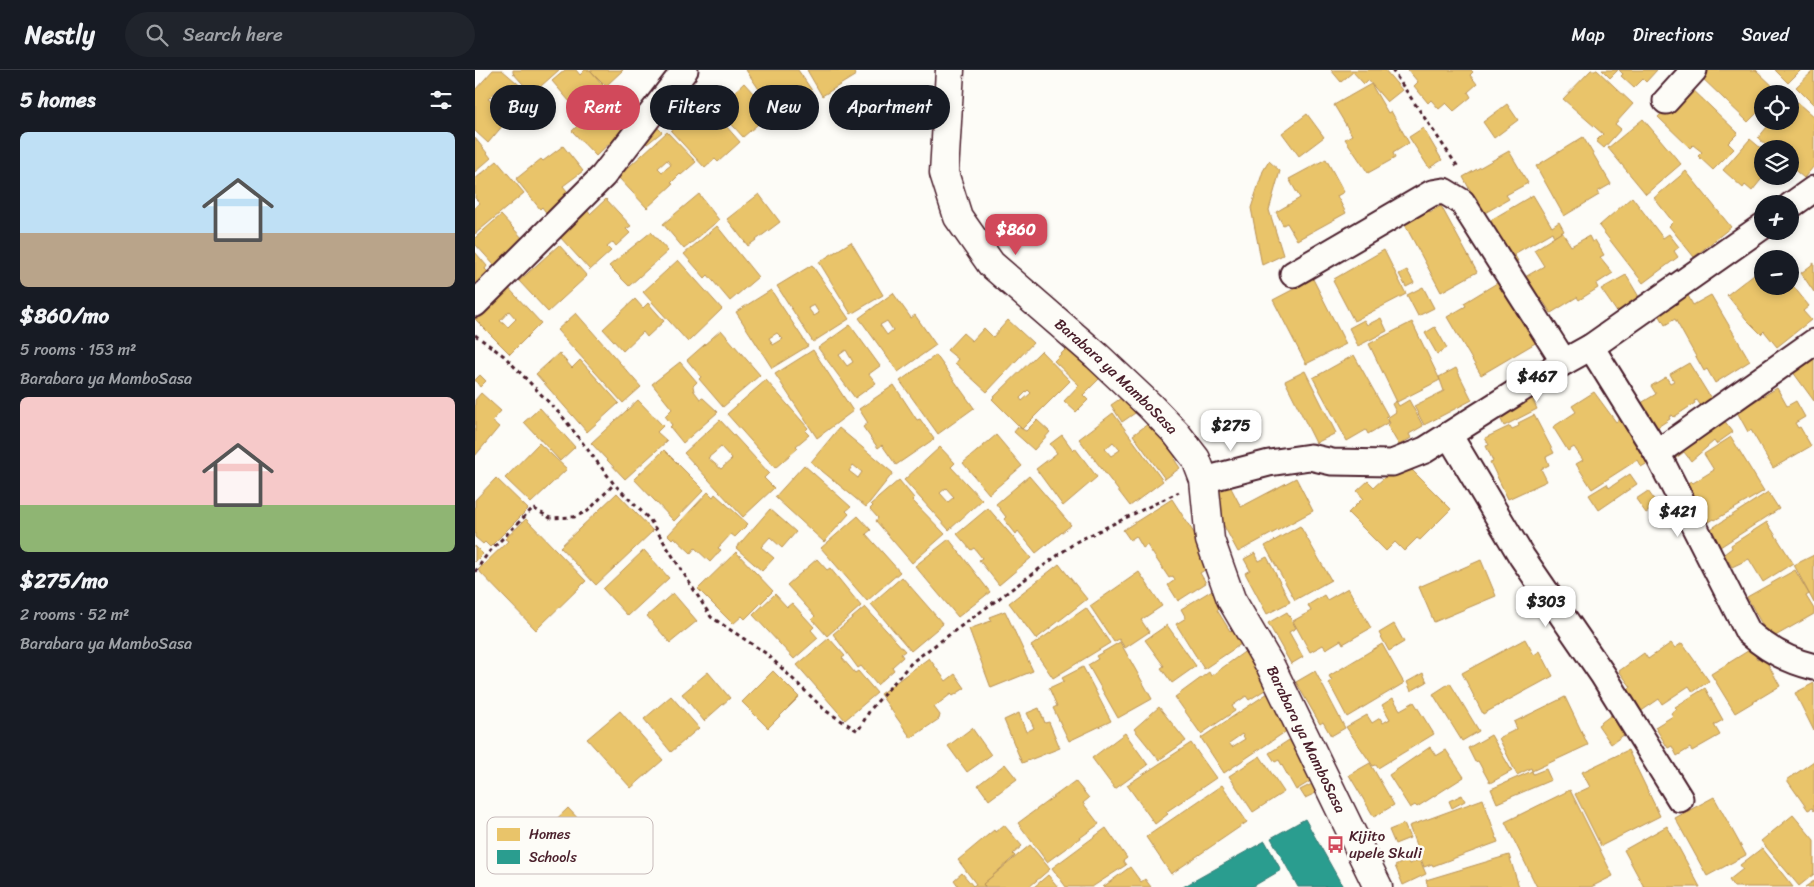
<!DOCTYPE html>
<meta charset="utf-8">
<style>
:root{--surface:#171b24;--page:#20242c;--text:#f1f3f6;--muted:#9ea1a6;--line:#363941;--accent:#d1495b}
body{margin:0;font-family:Sriracha,sans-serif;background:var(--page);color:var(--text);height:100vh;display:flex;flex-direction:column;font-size:19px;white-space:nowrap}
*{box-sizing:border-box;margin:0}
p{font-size:16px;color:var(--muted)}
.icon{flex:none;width:28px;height:28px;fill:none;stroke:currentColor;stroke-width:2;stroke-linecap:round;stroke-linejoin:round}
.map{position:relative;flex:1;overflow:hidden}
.side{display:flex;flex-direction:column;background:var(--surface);width:475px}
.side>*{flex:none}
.hud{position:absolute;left:15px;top:15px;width:475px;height:45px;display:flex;gap:10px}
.fabs{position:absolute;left:1279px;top:15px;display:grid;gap:10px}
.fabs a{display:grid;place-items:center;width:45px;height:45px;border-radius:50%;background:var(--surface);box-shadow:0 2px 8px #0003;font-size:25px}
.price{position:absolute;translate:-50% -42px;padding:0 11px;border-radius:10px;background:#fff;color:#222;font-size:16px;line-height:32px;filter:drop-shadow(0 1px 2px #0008)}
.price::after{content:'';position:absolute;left:50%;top:30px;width:15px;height:11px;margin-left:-8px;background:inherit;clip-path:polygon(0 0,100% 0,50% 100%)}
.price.current{background:var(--accent);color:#fff}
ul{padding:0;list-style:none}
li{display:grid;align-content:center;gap:10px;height:265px;padding:0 20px}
li span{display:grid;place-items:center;height:155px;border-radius:8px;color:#555}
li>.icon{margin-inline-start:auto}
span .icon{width:90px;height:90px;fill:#fffc;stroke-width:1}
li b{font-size:21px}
h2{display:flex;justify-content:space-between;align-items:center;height:60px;padding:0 20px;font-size:21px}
.tag{padding:0 18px;border-radius:22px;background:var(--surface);box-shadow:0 2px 8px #0003;font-size:18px;line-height:45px}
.tag.current{background:var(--accent);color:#fff}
header{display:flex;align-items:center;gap:30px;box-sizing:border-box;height:70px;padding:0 25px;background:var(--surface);border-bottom:1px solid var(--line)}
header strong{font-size:24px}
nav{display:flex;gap:28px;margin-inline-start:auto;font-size:18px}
.search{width:350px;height:45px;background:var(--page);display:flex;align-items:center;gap:12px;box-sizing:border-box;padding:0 18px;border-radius:28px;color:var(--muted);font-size:19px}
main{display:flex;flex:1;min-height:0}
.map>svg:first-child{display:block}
</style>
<header>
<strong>Nestly</strong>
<div class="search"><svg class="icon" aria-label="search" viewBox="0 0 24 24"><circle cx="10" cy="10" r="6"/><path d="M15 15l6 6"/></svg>Search here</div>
<nav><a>Map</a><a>Directions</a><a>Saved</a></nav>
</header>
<main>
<section class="side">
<h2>5 homes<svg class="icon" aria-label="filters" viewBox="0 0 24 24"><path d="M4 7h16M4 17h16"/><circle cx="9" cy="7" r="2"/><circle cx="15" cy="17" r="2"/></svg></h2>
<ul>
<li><span style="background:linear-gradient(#bfe0f5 65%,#b9a48a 0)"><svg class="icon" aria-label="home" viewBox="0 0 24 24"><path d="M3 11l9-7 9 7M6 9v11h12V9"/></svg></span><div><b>$860/mo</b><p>5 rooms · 153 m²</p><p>Barabara ya MamboSasa</p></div></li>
<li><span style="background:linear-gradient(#f6c9c9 70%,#8fb573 0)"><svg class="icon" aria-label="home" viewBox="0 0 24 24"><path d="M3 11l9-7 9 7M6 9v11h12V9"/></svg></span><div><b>$275/mo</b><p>2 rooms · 52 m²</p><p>Barabara ya MamboSasa</p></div></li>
</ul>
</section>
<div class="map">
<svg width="1339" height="817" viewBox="0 0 1339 817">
<rect width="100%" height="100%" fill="#fdfcf7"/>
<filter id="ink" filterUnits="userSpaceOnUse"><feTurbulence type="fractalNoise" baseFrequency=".02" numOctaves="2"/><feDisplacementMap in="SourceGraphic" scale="10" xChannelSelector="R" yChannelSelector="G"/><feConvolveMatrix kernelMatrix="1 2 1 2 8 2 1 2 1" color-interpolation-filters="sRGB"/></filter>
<g filter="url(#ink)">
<!-- homes -->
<g fill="#e9c46a" stroke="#b99257" fill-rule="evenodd">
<path d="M18,0H27L55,24L41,39L46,43L39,50L35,47L13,73L0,61V20ZM21,21L28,26L20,34L13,29Z"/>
<polygon points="38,0 84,0 57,24 38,3"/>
<polygon points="90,0 101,0 105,5 110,0 115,0 134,22 107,46 77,11"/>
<polygon points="115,0 148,0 131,16"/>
<polygon points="271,0 323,0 340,25 304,49"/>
<polygon points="332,0 378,0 381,5 347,26"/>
<polygon points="856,0 910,0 927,20 912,32 893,10 889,14 878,2 866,12"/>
<polygon points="933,0 996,0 998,2 995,5 1002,14 993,22 996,27 979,41 971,33 964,39 956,30 953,33 939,16 943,12"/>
<polygon points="1116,0 1122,0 1158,34 1140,54 1146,59 1129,78 1121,71 1128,64 1088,29"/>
<polygon points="1127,0 1143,0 1135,8"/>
<polygon points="1144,0 1182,0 1171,12 1168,9 1159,18 1146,6 1148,4"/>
<polygon points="1227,0 1281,0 1303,21 1300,24 1288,24 1288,37 1273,52 1223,4"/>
<polygon points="1300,0 1326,0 1313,13"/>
<polygon points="1339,0 1339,35 1321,17"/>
<polygon points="269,13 296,43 268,67 242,38"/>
<polygon points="896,14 913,43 916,41 934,73 918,83 920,88 893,103 870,69 877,65 859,35"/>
<polygon points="1213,15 1263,63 1253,73 1259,79 1238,100 1223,86 1227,82 1218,75 1215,78 1183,47"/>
<polygon points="135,25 159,50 121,86 97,61"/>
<polygon points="1317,28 1339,47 1339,96 1329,108 1315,96 1315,79 1295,79 1283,68 1297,51 1315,51 1315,31"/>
<polygon points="229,31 265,72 243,92 240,89 230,98 196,61"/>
<polygon points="1032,34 1043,50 1019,68 1008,52"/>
<polygon points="832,44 849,67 824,86 807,63"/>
<polygon points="1168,49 1206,94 1171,124 1133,78"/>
<polygon points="177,52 187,62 172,74 164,65"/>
<polygon points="948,58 967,90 954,98 934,67"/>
<path d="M192,62L221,92L206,105L205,104L196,113L198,114L172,138L143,107ZM192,90L196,95L187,102L183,98Z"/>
<polygon points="1108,67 1136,114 1122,122 1124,125 1089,146 1061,96"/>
<polygon points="0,68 16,88 0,102"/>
<polygon points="1275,69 1288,80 1288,106 1289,106 1277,121 1270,115 1268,118 1248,100"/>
<polygon points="88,76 108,101 88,116 96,126 73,145 67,137 65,139 41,109 66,89 68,91"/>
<polygon points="1034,81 1053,113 1031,125 1034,129 1008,144 988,107"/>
<polygon points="851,89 869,122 862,126 871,143 822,170 812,153 808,155 801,142 825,128 814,109"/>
<polygon points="22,91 49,123 0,164 0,137 5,133 0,128 0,109"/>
<polygon points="794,91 805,101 794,140 808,185 787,195 776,138 788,101"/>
<polygon points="1211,101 1256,157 1219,187 1194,156 1198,152 1179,128"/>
<polygon points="224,124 244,150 209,179 188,154"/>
<polygon points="284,124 305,152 273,176 252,149"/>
<polygon points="1058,125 1077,157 1084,152 1089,161 1079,167 1077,162 1039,184 1043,191 1033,196 1009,154"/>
<polygon points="1157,127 1188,168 1194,164 1204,177 1199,181 1203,187 1168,213 1124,156"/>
<polygon points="131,129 156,156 151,159 155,163 141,176 138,172 132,177 136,181 115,200 84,166 112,140 115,144"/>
<polygon points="966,136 1002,202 966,222 929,153 953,140 955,142"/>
<polygon points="26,145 49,170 20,196 0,174 0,168"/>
<polygon points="242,156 283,207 255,231 233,205 230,208 209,184"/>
<polygon points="176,162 193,181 154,216 134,196"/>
<polygon points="1087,162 1096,176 1114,166 1117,172 1120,170 1129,185 1125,187 1138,203 1121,214 1123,218 1104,230 1102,227 1076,243 1068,231 1065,233 1050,207 1069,196 1059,180"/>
<polygon points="376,172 408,225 376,244 344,192"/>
<polygon points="84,175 112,206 73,242 44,211"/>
<polygon points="909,180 931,224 879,251 858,211 860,210 859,209"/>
<polygon points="0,182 12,196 10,199 14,203 0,216"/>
<polygon points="203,190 247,239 213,272 168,222"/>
<polygon points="1339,193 1339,222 1326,203"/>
<path d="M337,195L374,249L338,272L302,216ZM339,235L344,243L339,246L333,238Z"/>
<polygon points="1288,197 1288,216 1315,216 1315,212 1334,236 1328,241 1336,250 1302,277 1289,261 1286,264 1271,249 1252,225"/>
<polygon points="932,200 939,213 931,217 924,204"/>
<polygon points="1151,205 1167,232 1144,245 1126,219"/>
<polygon points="1032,207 1062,272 1006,305 972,247 991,236 989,233"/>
<polygon points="838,209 871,274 831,294 798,230"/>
<path d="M28,212L66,253L35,284L0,249V240ZM34,241L41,249L33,257L25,251Z"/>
<polygon points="948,217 959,238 943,246 932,225"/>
<path d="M296,220L333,276L297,298L261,242ZM302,263L308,269L298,275L294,268Z"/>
<polygon points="1211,222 1218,235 1236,225 1275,291 1240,313 1232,299 1229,301 1200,249 1190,255 1181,239"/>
<path d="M418,223L436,248L440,245L461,275L423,302L384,248ZM412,251L418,260L412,265L405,255Z"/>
<polygon points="160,229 168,238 173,233 189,251 172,267 168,262 148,281 128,259"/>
<polygon points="101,243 166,317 148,333 82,260"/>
<polygon points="906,248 912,261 883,276 874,258 889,250 892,255"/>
<polygon points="533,250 558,273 512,322 480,293 483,289 472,280 488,263 497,271 509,258 518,267"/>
<polygon points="937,252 965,310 922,332 894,274"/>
<path d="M375,255L405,296L394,304L401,313L380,328L343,278ZM371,280L378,292L372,296L364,285Z"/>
<polygon points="960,257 972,278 962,284 950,263"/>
<polygon points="246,260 285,305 248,337 224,309 226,307 212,290"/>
<polygon points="595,275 605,285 602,288 610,296 613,293 627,306 608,325 613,330 601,342 589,331 604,315 579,291"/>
<polygon points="1339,279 1339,331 1315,298"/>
<polygon points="338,280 378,341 342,368 300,304"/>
<path d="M566,281L595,311L547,359L517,329ZM553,320L556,323L547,331L545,328Z"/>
<polygon points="84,283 97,298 105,290 144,333 112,362 61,304"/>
<polygon points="461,285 499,338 463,364 425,311"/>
<polygon points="879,285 913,346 910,347 914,352 893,364 891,360 872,371 838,308"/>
<polygon points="205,292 222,312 218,316 219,321 225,329 228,328 243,342 208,373 195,357 197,355 190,346 197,339 177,314"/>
<polygon points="1214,293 1237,330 1226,336 1222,330 1219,331 1220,333 1199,347 1197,345 1194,347 1195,349 1178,360 1163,335 1181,324 1176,316 1191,307 1195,313 1199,311 1195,304"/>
<polygon points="981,298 997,330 949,355 939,336 969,321 964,307"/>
<polygon points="830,301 861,363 841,373 810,311"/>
<polygon points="5,305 11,311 5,317 0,310"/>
<polygon points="291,310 333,358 330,361 334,365 321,376 323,378 300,398 252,344"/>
<polygon points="419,315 442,350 445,349 459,369 421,395 407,375 403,378 388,357 393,353 384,339"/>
<polygon points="1302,318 1312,336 1321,331 1330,347 1320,353 1323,358 1325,357 1336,376 1298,398 1276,360 1273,362 1262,342"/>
<polygon points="1054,322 1062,339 1029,356 1021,339"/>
<polygon points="1119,322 1141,352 1145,349 1173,393 1166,397 1162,390 1117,419 1101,394 1108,390 1099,377 1093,381 1078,357 1101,342 1097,336"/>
<polygon points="6,323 26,341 17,351 24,357 0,386 0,330"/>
<polygon points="652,324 663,341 647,352 636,335"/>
<polygon points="163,330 188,356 182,362 192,371 150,409 116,373"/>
<polygon points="934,330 948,356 934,364 936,368 924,375 912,355 915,353 912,348 921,342 917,334 921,331 924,336"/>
<polygon points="65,338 100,377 85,391 49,352"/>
<path d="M638,343L688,411L655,436L604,369ZM638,372L645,380L636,386L630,379Z"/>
<polygon points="1059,345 1079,383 1071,387 1074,395 1066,399 1072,411 1033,429 1015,392 1018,391 1011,376 1014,375 1010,368 1035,356 1037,359 1044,356 1043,353"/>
<polygon points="1245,345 1258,362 1241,374 1239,371 1216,391 1209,382 1194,393 1190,387"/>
<path d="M245,350L294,403L289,408L299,418L268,447L209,383ZM246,377L257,389L246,399L233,388Z"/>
<polygon points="562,350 575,362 559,380 539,362 543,357 551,361"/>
<polygon points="677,351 702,386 699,389 705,398 690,409 658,365"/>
<path d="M364,358L418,403L391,437L336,392ZM378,395L387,402L383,408L374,401Z"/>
<polygon points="521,365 547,396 514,424 488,393"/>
<polygon points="587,365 598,380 600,378 622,407 588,436 561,399 582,383 575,374"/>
<polygon points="1256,367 1289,421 1240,450 1239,449 1229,455 1206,417 1216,411 1218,413 1239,400 1229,384"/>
<polygon points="64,373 92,399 56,433 30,408"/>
<path d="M465,377L480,393L476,397L507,430L474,460L429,410ZM471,418L479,427L473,432L465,423Z"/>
<polygon points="189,380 229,420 199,451 159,409"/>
<polygon points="928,391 976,439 945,470 942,468 929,481 920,472 911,481 873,443 888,428 882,421 893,411 899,417"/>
<polygon points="329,395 376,437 371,441 374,444 349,472 300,427"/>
<polygon points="1155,404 1162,414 1124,440 1114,425 1132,414 1134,418"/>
<polygon points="554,406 596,455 561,483 543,461 541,464 529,449 531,447 521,434"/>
<polygon points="21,408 53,439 15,477 10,472 8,474 0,467 0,430"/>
<polygon points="821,408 838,441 763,482 741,441 737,426 755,416 766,437"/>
<polygon points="424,410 439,428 437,430 470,464 437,493 401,451 403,448 395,439 398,436 396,434"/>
<polygon points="1173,421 1183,435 1171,443 1161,429"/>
<polygon points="233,422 238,427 240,424 273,454 260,467 256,464 243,478 246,480 235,492 220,478 216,483 199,467 197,469 193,465"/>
<polygon points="1293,422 1304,439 1242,479 1231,462"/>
<polygon points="142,423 178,461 121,515 85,477"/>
<polygon points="697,429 739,494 725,503 731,513 703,531 693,515 700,510 698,506 694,508 672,475 668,478 661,466 655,470 648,460"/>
<polygon points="513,438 556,488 524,515 504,490 507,488 499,478 496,480 482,464"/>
<polygon points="295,439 321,462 307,478 295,467 286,477 299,488 287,501 261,478"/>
<polygon points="383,446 396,460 391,464 425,502 392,531 346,478"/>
<polygon points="51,449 111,511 61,560 3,500 33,471 30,469"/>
<polygon points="1292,452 1318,493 1288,512 1274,489 1257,497 1249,484 1257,478 1256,475"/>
<polygon points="825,456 856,510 820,530 790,476"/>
<polygon points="474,469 515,522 483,547 440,496"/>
<polygon points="0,476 8,484 0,492"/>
<polygon points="169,480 194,508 153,546 128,519"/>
<polygon points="261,482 298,521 270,549 267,546 258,554 223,519"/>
<polygon points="780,483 784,491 792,487 815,532 792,544 770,503 775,500 769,489"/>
<polygon points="1339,485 1339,533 1319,495"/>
<polygon points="342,489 352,500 355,498 386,536 352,566 337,549 340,546 312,515"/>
<polygon points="1006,490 1021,526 959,552 944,517"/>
<polygon points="584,494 612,529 561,569 534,533"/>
<polygon points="1320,500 1334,524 1331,526 1339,539 1339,544 1295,569 1272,527"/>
<polygon points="664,502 687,536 666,550 674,562 650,578 644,569 639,572 615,536"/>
<polygon points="427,507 468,554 436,581 396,534"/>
<polygon points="744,516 754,533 742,540 755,561 761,557 769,572 729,599 701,554 711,548 706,539"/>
<polygon points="873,518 896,558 868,574 866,570 851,579 848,575 835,582 818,551 836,541 833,535 849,525 852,530"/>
<polygon points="198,523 222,551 195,573 172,546"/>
<polygon points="300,524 312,537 317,533 339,557 336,560 343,568 319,589 278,545"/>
<polygon points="390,537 430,581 426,584 428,587 417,597 419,600 402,615 386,596 383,598 358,564"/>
<polygon points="611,538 635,573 578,608 556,576"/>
<polygon points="530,541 558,601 516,618 494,559 516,551 514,547"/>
<polygon points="812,542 821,558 814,562 828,587 816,594 793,553"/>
<polygon points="919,554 929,572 914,581 904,563"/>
<polygon points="692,555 721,596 697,613 686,598 689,596 670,570"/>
<polygon points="354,568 370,586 367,588 380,603 383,601 402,623 370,650 322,595"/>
<polygon points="1050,569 1059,585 1065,581 1078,606 1008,644 987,603"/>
<polygon points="645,572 677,629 643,648 613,595 623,589 621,586"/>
<polygon points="1196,573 1200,578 1207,573 1234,611 1218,622 1214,616 1187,634 1184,629 1165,642 1150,621 1156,617 1144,601 1169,583 1173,589"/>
<polygon points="907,574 929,613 872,647 854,613 857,611 854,606"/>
<polygon points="1276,579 1282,589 1288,585 1305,616 1260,643 1236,604"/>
<polygon points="772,580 780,591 776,593 793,618 774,630 771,626 757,636 760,641 726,664 700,627 734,602 736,606"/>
<polygon points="454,588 471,611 480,604 490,618 478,626 476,624 459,637 465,645 464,649 436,668 405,624"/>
<polygon points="608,597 636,651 594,671 578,638 582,636 574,618 589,611 587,608"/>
<polygon points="298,601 324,627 293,658 267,632"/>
<polygon points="840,601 870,658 856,666 848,652 845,654 821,612"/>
<polygon points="233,602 255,628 229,651 207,624"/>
<polygon points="948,603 952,612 936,621 932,612"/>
<polygon points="975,613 1004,661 987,671 958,624"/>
<polygon points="1339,613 1339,661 1320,623"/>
<polygon points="1230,618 1248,650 1239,655 1245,665 1217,681 1215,678 1202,686 1197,676 1193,678 1180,657 1198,646 1196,643 1202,639 1200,637"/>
<path d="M796,621L807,648L805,649L813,660L749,703L726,668ZM767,664L770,669L757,677L754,673Z"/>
<polygon points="196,626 224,658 196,682 169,649"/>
<polygon points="1090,627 1113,675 1057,701 1056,698 1042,705 1024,668 1042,659 1039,652"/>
<polygon points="918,628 925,640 939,632 959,664 903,698 901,695 898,696 871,657 892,645 897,653 905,648 908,653 915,649 907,635"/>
<polygon points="684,637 711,671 684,690 659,659"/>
<polygon points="564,638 570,653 574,652 585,678 547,693 529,650 544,643 551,662 559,658 552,643"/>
<polygon points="145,641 188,690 156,718 112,669"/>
<polygon points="1139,643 1153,662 1136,674 1123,655"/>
<polygon points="497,658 516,685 492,702 473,676"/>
<polygon points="650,663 673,695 640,719 617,688"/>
<polygon points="1016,665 1037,701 1015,713 1003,691 1000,692 993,678"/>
<polygon points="814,670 820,679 823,677 839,709 821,720 804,690 800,692 794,683"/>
<polygon points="716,673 741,708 691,742 693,744 680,754 652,715"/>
<polygon points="955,677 961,686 971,680 989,707 942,737 940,735 935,738 914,705"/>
<polygon points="1153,680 1185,746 1126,776 1100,724 1115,717 1107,702"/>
<polygon points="785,686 809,722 778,742 754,706"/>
<polygon points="1339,691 1339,741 1337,738 1333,740 1312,710"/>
<polygon points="895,693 919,735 899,747 874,705"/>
<polygon points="530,694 542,709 514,730 503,715"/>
<polygon points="1071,699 1076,710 1022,733 1016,719 1057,701 1058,704"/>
<polygon points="600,711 614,728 608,733 624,754 572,792 543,753"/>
<polygon points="839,713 843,722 830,728 825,720"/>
<polygon points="747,715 772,752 696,804 671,767"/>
<polygon points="1095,720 1138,806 1116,817 1062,817 1030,752"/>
<polygon points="987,725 990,731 977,738 974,731"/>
<polygon points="1239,727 1271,785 1232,806 1200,748"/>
<polygon points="1008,729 1023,772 958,796 957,794 949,797 934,756"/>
<polygon points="93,738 110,756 83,781 67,763"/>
<polygon points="1318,745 1339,770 1339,804 1324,816 1286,771"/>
<polygon points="929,754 935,768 920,774 914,760"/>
<polygon points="529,755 547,776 538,784 540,786 508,814 510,817 484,817 479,810 487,803 498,816 501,814 483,790 519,760 520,762"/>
<polygon points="1192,756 1225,817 1169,817 1149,780"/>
<polygon points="631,758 652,788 648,791 651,795 617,817 591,817 577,798"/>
<polygon points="555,775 575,799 554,817 511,817 508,814"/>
<polygon points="1287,778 1318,817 1259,817 1254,810 1268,799 1265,795"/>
<polygon points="1034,785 1044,817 953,817 951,810"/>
<polygon points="933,790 934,794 945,790 951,804 928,815 920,796"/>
<polygon points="655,797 666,812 670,809 676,817 628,817"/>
<polygon points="573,805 583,817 559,817"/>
<polygon points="1339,811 1339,817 1330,817"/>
</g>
<!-- schools -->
<g fill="#2a9d8f" stroke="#347771">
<polygon points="830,749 868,817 823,817 796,768"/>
<polygon points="790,771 806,800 777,817 708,817"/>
</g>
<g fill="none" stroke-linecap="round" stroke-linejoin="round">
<defs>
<g id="street">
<polyline points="1191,31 1219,0"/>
<polyline points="1315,136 1339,119"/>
<polyline points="818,204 957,123 969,121 987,132 1089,292"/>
<polyline points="0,234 128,106 210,0"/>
<path d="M1116,277L1182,383L1273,562C1293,580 1313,591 1339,597"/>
<polyline points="974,365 1047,487 1128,605 1205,729"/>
<polyline points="1182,383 1339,272"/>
<polyline points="729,410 794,393 835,387 857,392 917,393 950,380 1089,292 1116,277 1288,156"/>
</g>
<g id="secondary">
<path id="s1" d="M475,0L469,103L483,147L516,194L622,286L675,336L701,363L721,389L729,410L735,470L756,529L796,597L903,817"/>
</g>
</defs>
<!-- street casing -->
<use href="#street" stroke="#4a1f2b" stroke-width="29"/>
<!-- secondary casing -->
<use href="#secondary" stroke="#4a1f2b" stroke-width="31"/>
<!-- path -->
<g stroke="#4a1f2b" stroke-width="3" stroke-dasharray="4 4" stroke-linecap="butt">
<polyline points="917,0 983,97 982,99"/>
<polyline points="0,265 29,286 87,346 139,414 175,450 236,547 292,584 351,641 383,661 395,640 437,592 601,472 704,422"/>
<polyline points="0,502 13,483 58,438 75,448 99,447 113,441 139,414"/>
</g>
<!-- street -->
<use href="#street" stroke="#fdfcf7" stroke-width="25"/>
<!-- secondary -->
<use href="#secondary" stroke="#fdfcf7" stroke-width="28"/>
</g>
</g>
<!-- icons -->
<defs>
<symbol id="bus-bare" viewBox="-9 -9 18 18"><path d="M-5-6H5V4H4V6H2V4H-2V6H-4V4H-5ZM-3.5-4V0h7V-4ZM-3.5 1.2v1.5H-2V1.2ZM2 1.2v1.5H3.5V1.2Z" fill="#d1495b" stroke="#fdfcf7" stroke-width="2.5" paint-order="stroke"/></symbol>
</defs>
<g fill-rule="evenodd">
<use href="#bus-bare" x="848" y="762" width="25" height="25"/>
</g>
<g text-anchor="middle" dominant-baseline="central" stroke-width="5" stroke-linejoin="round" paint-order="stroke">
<!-- street labels -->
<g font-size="15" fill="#4a1f2b" stroke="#fdfcf7">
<text stroke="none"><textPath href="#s1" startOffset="375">Barabara ya MamboSasa</textPath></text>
<text stroke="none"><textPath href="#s1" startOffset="795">Barabara ya MamboSasa</textPath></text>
</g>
<!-- poi labels -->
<g font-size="15" fill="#4a1f2b" stroke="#fdfcf7" text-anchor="start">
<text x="874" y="766">Kijito<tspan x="874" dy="17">upele Skuli</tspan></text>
</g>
</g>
<!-- legend -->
<rect x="12" y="747" width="166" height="57" rx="8" fill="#fdfcf7" stroke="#c7baba" stroke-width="1"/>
<rect x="22" y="758" width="23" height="13" fill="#e9c46a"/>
<rect x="22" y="780" width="23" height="14" fill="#2a9d8f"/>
<g font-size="14" fill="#4a1f2b">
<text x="54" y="769">Homes</text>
<text x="54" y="792">Schools</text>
</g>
</svg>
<div class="fabs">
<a><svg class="icon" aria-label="locate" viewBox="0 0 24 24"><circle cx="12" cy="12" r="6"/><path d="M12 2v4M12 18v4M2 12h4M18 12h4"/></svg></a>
<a><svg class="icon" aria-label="layers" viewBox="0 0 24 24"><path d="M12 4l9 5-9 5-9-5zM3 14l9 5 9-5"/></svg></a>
<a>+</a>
<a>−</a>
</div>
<b class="price current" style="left:541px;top:186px">$860</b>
<b class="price" style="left:1062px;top:333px">$467</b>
<b class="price" style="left:756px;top:382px">$275</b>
<b class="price" style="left:1203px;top:468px">$421</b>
<b class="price" style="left:1071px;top:558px">$303</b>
<div class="hud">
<a class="tag">Buy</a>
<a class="tag current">Rent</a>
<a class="tag">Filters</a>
<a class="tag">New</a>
<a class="tag">Apartment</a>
</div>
</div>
</main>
